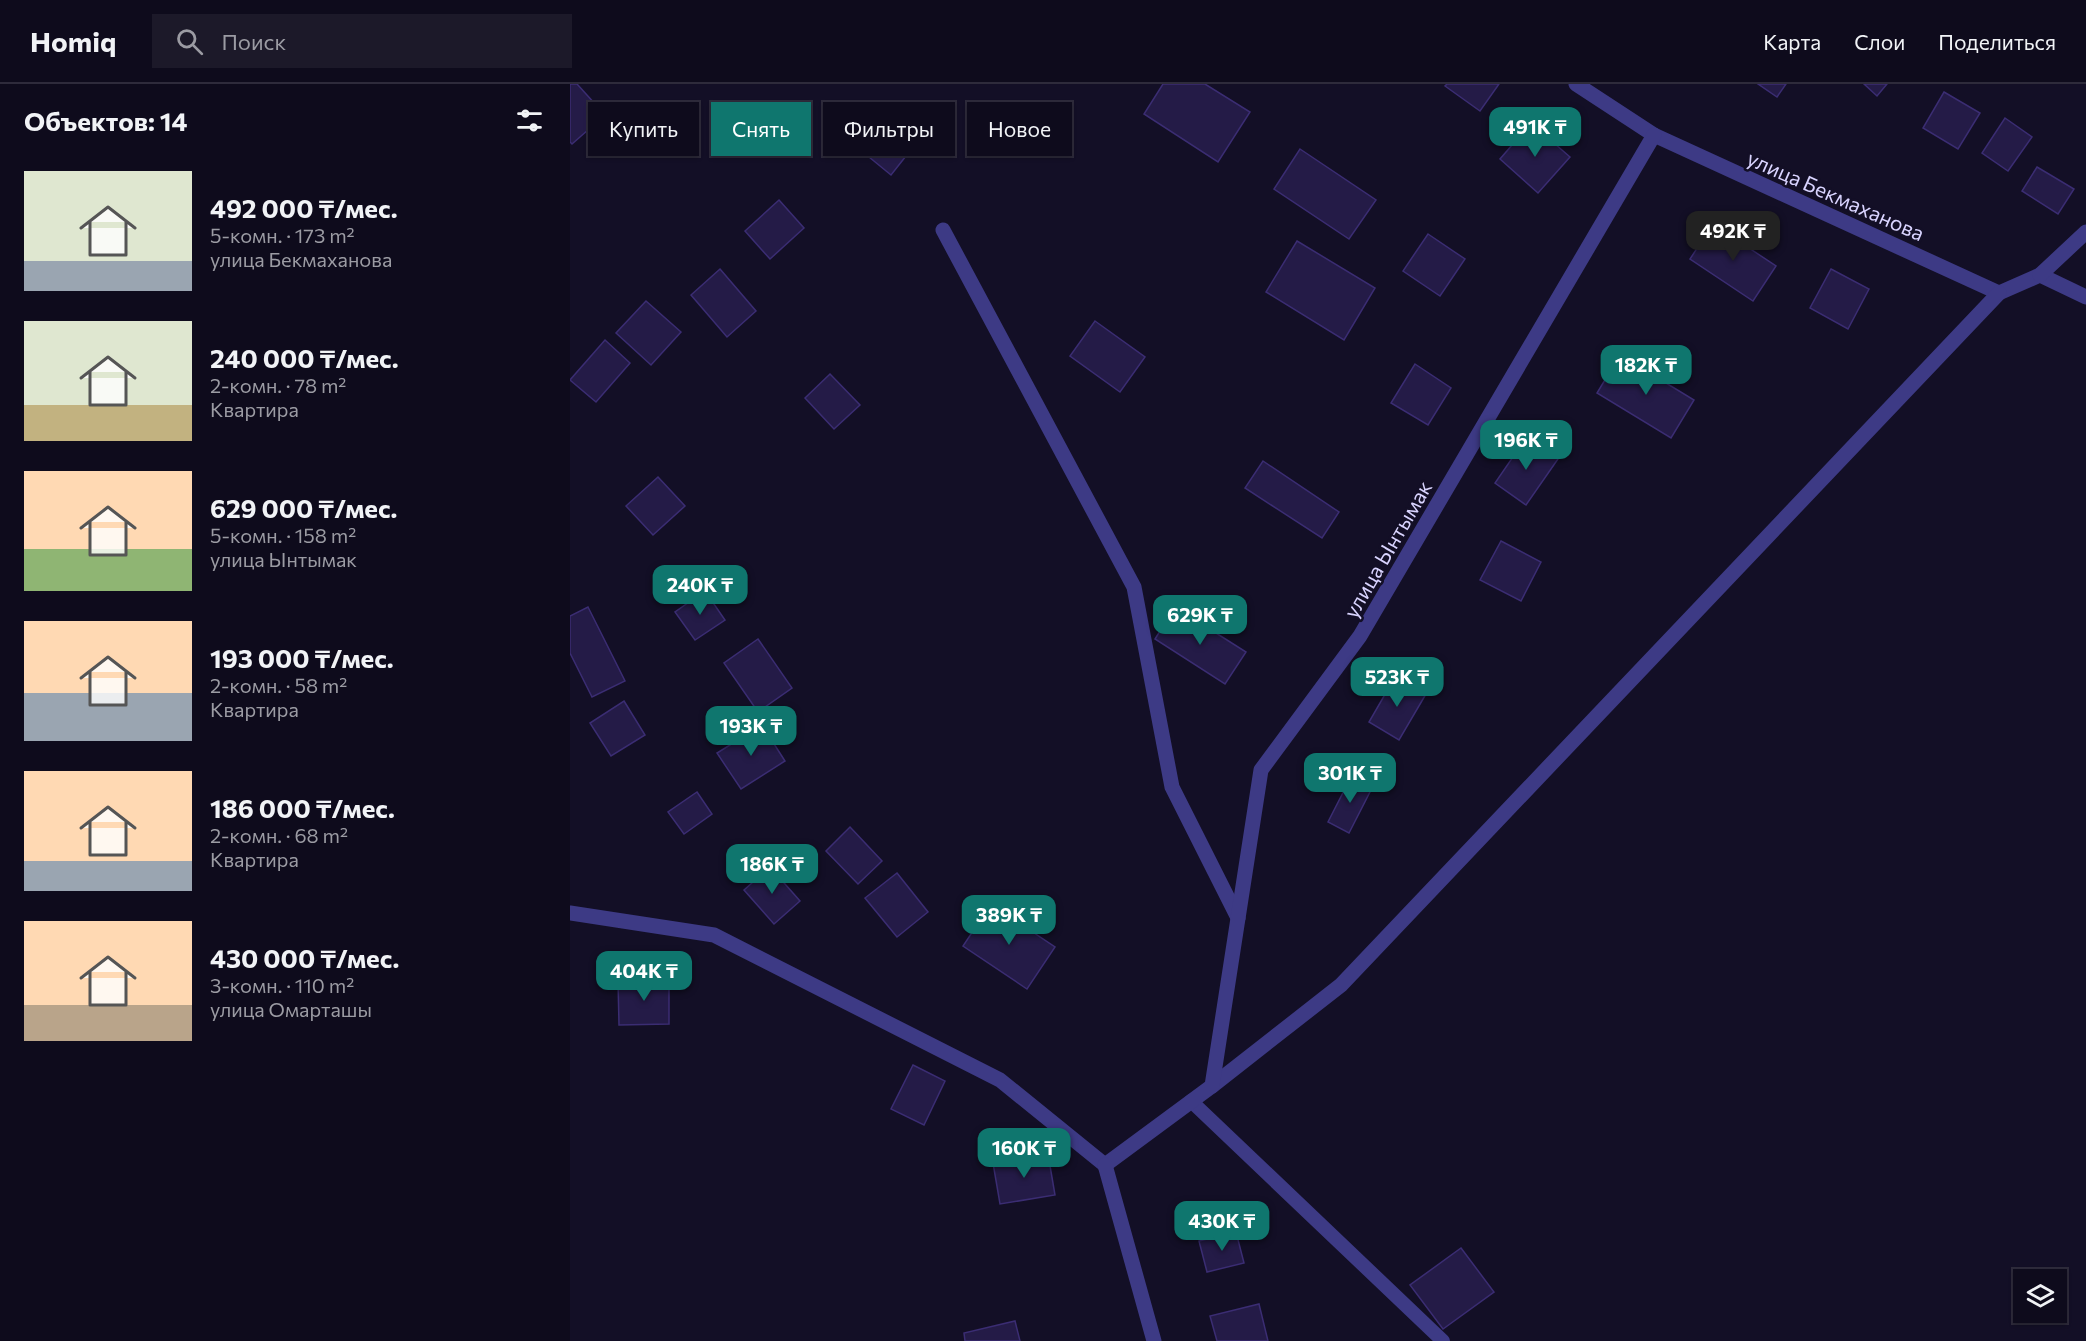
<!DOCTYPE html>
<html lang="ru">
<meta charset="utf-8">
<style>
:root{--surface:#0e0b1c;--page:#1c1929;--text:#f1f3f6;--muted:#9b9ba3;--line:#2e2b3b;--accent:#0f766e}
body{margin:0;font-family:Commissioner,sans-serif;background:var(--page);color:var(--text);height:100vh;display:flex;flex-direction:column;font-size:22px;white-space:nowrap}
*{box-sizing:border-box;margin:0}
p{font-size:20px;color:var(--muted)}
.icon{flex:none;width:33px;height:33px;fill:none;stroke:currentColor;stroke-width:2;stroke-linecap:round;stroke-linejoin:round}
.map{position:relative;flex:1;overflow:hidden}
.details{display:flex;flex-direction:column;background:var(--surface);width:570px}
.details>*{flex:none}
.hud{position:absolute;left:18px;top:18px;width:570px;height:54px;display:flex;gap:12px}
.fabs{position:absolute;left:1443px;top:1185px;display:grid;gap:12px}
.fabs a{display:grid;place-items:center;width:54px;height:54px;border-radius:0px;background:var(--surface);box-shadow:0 2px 4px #0004,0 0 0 2px var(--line);font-size:30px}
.price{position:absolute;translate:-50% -51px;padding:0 14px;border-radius:12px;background:var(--accent);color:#fff;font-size:20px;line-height:39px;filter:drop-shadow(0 2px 3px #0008)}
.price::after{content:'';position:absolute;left:50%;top:36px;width:18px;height:14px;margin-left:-9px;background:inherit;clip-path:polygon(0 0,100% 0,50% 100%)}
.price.active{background:#222;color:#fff}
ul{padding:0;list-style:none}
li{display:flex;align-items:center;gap:18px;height:150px;padding:0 24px}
li span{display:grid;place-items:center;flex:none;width:168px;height:120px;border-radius:0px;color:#555}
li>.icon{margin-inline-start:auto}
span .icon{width:72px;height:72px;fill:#fffc;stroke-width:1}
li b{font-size:26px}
h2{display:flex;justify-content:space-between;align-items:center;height:72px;padding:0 24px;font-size:26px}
.tag{padding:0 21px;border-radius:0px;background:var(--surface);box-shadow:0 2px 4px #0004,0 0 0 2px var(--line);font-size:21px;line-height:54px}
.tag.active{background:var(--accent);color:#fff}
header{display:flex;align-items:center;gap:36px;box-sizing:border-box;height:84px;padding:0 30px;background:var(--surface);border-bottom:2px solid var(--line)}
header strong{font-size:28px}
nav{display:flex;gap:33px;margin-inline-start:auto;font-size:21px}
.search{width:420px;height:54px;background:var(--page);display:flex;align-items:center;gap:15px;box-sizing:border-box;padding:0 21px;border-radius:0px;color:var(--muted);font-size:22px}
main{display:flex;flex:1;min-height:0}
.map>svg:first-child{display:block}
</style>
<header>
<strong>Homiq</strong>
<div class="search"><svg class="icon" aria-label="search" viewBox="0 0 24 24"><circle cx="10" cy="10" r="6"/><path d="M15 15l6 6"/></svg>Поиск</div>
<nav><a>Карта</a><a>Слои</a><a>Поделиться</a></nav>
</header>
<main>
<section class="details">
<h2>Объектов: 14<svg class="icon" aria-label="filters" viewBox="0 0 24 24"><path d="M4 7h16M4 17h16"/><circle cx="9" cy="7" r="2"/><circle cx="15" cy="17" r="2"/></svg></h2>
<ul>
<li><span style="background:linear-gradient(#dfe7d0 75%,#9aa5b1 0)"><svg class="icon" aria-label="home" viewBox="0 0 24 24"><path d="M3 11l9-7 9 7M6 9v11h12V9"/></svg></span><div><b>492 000 ₸/мес.</b><p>5-комн. · 173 m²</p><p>улица Бекмаханова</p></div></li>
<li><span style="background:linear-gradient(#dfe7d0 70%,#c2b280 0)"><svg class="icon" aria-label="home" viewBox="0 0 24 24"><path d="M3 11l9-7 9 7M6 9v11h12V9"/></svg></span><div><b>240 000 ₸/мес.</b><p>2-комн. · 78 m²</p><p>Квартира</p></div></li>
<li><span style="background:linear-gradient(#ffd9b3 65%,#8fb573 0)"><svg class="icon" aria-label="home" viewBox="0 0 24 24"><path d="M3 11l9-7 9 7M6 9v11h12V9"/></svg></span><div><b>629 000 ₸/мес.</b><p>5-комн. · 158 m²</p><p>улица Ынтымак</p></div></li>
<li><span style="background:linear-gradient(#ffd9b3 60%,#9aa5b1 0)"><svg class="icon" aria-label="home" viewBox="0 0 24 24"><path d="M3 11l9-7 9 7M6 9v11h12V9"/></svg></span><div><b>193 000 ₸/мес.</b><p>2-комн. · 58 m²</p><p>Квартира</p></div></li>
<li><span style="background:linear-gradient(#ffd9b3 75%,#9aa5b1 0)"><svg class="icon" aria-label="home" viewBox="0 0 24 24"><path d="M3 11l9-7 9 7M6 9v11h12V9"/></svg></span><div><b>186 000 ₸/мес.</b><p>2-комн. · 68 m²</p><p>Квартира</p></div></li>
<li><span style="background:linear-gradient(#ffd9b3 70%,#b9a48a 0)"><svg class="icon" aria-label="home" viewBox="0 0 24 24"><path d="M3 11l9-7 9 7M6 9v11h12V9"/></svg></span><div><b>430 000 ₸/мес.</b><p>3-комн. · 110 m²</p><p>улица Омарташы</p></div></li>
</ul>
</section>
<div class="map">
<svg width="1516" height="1257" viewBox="0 0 1516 1257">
<rect width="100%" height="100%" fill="#130f26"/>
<!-- building -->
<g fill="#241b47" stroke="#3b2d73" stroke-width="1.5">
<polygon points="0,0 7,0 35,31 2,60 0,58"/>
<polygon points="593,0 635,0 680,28 648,78 574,30"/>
<polygon points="877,0 929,0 910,27 875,2"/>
<polygon points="1188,0 1216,0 1207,13"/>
<polygon points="1294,0 1317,0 1307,12"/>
<polygon points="1374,8 1410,29 1388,65 1353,44"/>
<polygon points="318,26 351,53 321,91 288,64"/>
<polygon points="1435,34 1462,53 1438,87 1412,69"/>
<polygon points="961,39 1000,73 968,109 930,75"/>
<polygon points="730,65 806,116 779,155 704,105"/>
<polygon points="1467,83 1504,105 1488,130 1452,107"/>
<polygon points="209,116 234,144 200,175 175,147"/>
<polygon points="1143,140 1206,182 1183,217 1120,175"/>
<polygon points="858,150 895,175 870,212 833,187"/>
<polygon points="727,157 805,204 774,256 696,208"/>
<polygon points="150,185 186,227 157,253 121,211"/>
<polygon points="1261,185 1299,205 1278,245 1240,224"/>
<polygon points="76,217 111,248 81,281 46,249"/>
<polygon points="525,237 575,273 550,308 500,272"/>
<polygon points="35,256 60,279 26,318 0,296"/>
<polygon points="1050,271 1124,316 1101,354 1027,309"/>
<polygon points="845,280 881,304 858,341 821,319"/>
<polygon points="260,290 290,321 264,345 235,314"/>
<polygon points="956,354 988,375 956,421 925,399"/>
<polygon points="693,377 769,428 752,454 675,404"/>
<polygon points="88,393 115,422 83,451 56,422"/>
<polygon points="931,457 971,478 951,517 910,496"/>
<polygon points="135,507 155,536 125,556 105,528"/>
<polygon points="18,523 55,597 22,613 0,569 0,532"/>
<polygon points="605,523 676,568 655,600 585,555"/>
<polygon points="188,555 222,604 188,628 154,579"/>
<polygon points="825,593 856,610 829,656 799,638"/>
<polygon points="54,617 75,651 41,672 20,639"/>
<polygon points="192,641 215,677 171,705 147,669"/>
<polygon points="782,691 803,702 779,749 758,738"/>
<polygon points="127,708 142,730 114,750 98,728"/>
<polygon points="280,743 312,777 288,800 256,767"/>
<polygon points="200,783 230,817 204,840 174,806"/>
<polygon points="327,789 358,828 327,853 295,814"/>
<polygon points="421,820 485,863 457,905 393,862"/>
<polygon points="99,896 99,940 49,941 48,897"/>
<polygon points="343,981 375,997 354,1041 321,1025"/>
<polygon points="478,1070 485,1111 430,1120 423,1079"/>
<polygon points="666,1148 674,1179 637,1188 629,1157"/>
<polygon points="891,1164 924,1208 873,1245 840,1201"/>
<polygon points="689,1220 698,1257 647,1257 640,1232"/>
<polygon points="445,1237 450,1257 395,1257 394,1249"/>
</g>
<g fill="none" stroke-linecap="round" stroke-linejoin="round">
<!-- lane -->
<polyline stroke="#3d3a85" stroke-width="14" points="621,1017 873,1257"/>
<!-- street -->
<g stroke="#3d3a85" stroke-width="15">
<polyline points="1006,0 1084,51 1429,209 1470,191 1516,213"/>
<polyline points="373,146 564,503 602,703 668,834"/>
<polyline points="1470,191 1516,148"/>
<polyline points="0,829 144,851 430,996 535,1081"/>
<polyline points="642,1002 771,901 1429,209"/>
<polyline points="535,1081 642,1002 691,686 790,552 1084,51"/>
<polyline points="535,1081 584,1257"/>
</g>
</g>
<g text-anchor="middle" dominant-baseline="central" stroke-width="5" stroke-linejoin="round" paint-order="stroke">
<!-- street labels -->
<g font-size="21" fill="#d9d4ff" stroke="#130f26">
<text transform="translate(1266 111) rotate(24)">улица Бекмаханова</text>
<text transform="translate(817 465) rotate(-60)">улица Ынтымак</text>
</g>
</g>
</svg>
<div class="fabs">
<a><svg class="icon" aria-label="layers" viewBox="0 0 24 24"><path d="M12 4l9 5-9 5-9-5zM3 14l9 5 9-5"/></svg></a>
</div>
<b class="price" style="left:965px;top:74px">491K ₸</b>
<b class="price active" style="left:1163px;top:178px">492K ₸</b>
<b class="price" style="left:1076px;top:312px">182K ₸</b>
<b class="price" style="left:956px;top:387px">196K ₸</b>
<b class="price" style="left:130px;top:532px">240K ₸</b>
<b class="price" style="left:630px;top:562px">629K ₸</b>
<b class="price" style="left:827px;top:624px">523K ₸</b>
<b class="price" style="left:181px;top:673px">193K ₸</b>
<b class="price" style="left:780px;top:720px">301K ₸</b>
<b class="price" style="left:202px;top:811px">186K ₸</b>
<b class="price" style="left:439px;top:862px">389K ₸</b>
<b class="price" style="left:74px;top:918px">404K ₸</b>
<b class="price" style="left:454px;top:1095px">160K ₸</b>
<b class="price" style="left:652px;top:1168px">430K ₸</b>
<div class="hud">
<a class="tag">Купить</a>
<a class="tag active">Снять</a>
<a class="tag">Фильтры</a>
<a class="tag">Новое</a>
</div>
</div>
</main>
